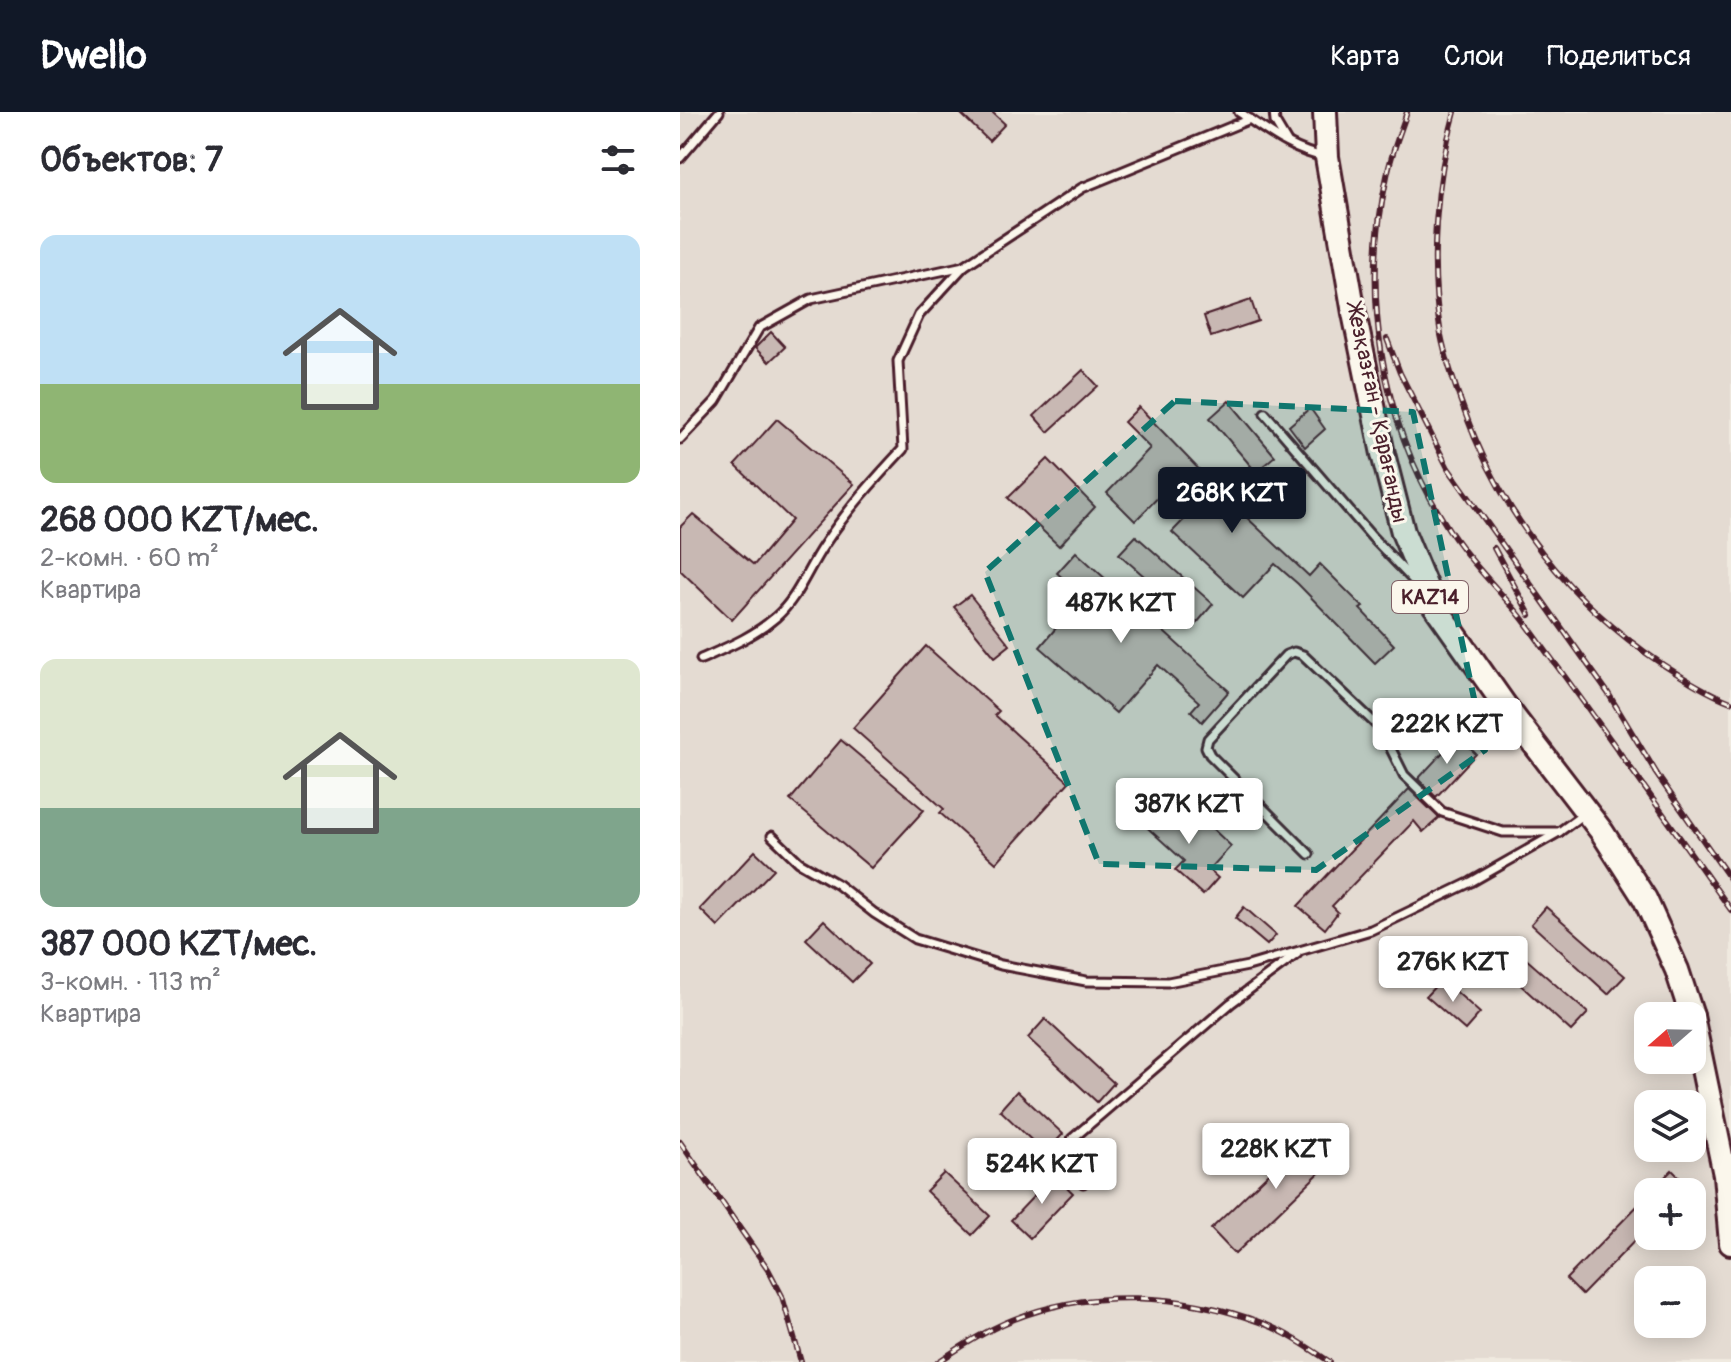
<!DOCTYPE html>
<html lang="ru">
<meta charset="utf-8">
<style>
:root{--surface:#fff;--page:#f7f7f7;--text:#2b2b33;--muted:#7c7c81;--accent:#111827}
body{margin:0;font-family:Pangolin,sans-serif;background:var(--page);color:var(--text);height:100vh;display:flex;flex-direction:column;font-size:30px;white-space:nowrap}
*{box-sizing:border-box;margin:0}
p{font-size:26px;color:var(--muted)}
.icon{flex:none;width:44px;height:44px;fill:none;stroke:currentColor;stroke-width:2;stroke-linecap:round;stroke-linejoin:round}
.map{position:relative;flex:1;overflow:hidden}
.side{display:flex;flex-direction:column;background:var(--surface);width:680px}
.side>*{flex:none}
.needle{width:52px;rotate:250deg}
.tools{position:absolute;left:954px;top:890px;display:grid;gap:16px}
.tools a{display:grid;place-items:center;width:72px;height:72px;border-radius:16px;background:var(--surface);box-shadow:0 4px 20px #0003;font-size:40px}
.price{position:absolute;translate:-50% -68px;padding:0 18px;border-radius:8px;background:#fff;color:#222;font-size:26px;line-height:52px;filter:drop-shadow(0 2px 4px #0008)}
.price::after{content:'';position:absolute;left:50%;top:48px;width:24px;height:18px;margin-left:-12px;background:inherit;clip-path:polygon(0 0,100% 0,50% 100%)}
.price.selected{background:var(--accent);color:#fff}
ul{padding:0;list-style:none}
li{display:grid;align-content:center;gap:16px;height:424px;padding:0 40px}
li span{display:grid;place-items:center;height:248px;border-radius:16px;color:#555}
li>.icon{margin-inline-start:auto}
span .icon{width:144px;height:144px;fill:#fffc;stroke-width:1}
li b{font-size:34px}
h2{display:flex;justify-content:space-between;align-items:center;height:96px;padding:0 40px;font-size:34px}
header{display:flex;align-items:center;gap:48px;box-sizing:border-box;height:112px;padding:0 40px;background:var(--accent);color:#fff}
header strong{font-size:38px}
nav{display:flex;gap:44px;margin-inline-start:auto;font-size:28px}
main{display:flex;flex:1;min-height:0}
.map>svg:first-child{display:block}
</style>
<header>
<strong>Dwello</strong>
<nav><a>Карта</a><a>Слои</a><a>Поделиться</a></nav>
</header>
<main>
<section class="side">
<h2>Объектов: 7<svg class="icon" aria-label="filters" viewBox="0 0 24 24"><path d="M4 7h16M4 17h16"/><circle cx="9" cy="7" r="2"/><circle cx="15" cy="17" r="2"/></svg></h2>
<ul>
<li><span style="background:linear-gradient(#bfe0f5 60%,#8fb573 0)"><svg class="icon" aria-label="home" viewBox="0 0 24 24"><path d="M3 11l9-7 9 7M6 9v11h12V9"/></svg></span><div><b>268 000 KZT/мес.</b><p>2-комн. · 60 m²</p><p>Квартира</p></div></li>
<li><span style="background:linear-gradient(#dfe7d0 60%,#7fa58c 0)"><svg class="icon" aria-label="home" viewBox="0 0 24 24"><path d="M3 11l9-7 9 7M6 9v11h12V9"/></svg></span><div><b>387 000 KZT/мес.</b><p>3-комн. · 113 m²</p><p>Квартира</p></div></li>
</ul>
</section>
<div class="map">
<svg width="1051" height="1250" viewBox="0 0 1051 1250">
<rect width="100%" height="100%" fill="#f0eae0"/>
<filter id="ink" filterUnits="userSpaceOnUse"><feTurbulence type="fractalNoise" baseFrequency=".0125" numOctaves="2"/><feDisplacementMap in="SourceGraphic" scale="16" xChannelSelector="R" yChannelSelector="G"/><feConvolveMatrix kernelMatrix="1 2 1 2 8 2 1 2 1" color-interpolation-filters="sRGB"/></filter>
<g filter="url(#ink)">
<!-- built -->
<path fill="#e4dbd2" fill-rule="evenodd" d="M0,0H1051V1250H0ZM968,904H1012V948H968ZM968,992H1012V1036H968ZM968,1080H1012V1124H968ZM968,1168H1012V1212H968Z"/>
<!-- building -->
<g fill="#c8b8b3" stroke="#4a1f2b" stroke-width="2">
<polygon points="279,0 312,0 325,12 309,29"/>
<polygon points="571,188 578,209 531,225 524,204"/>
<polygon points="91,220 105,235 89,250 75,236"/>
<polygon points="403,258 418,274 368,320 354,304"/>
<polygon points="549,289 595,344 576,360 530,306"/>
<polygon points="459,295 532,371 531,372 629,464 640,452 683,495 680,497 714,533 695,551 618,472 595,452 563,486 492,420 522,389 498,365 455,409 427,381 470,336 444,310"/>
<polygon points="630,296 645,317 625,335 609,314"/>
<polygon points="97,307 174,372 52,508 0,458 0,415 13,402 74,453 112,408 55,353"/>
<polygon points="368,347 415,395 379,434 328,386"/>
<polygon points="456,424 533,492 517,511 439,442"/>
<polygon points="396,440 549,579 522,610 511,599 519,590 478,553 436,601 360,535 403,484 377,461"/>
<polygon points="290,483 330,533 315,545 274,495"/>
<polygon points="246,534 319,599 315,603 389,670 316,751 260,701 264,697 173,616"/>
<polygon points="778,624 796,642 756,685 738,667"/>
<polygon points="161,628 244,698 191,756 110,688"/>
<polygon points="729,677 759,706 743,720 734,709 652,794 658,800 645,817 618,794"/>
<polygon points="477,691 504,716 517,702 551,734 529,758 538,766 523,783 495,758 504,749 460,709"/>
<polygon points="75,739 94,757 38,815 20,797"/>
<polygon points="564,795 596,823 587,833 555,806"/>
<polygon points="866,795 945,864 928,882 851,812"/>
<polygon points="144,808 190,852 172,870 126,827"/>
<polygon points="829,832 908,901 891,919 814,849"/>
<polygon points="762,867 800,901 785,918 746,884"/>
<polygon points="365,907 434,971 417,990 348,926"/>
<polygon points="337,979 383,1022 365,1041 320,998"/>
<polygon points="636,1016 660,1041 555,1142 531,1117"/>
<polygon points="992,1058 1008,1074 1002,1080 970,1080"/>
<polygon points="264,1061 310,1104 292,1123 246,1079"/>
<polygon points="374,1063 393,1081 350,1126 331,1108"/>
<polygon points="968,1083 968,1115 902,1183 886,1167"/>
</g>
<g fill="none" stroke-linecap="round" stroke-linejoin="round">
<defs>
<g id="service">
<path d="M559,0C586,18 612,39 645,45"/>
<polyline points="594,0 595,10 607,30"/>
<polyline points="0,46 39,0"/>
<polyline points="585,301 692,425 734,469"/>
<polyline points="0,327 36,289 79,216 131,187 284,154"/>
<path d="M21,547C48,535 73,525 96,505C118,486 128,456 144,433C167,398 195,367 223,337L218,249L239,203L284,154L402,76L570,7"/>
<polyline points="92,724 119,750 157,772 194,801 235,827 321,853 406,869 488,870 568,854 691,818 791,770 879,720"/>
<polyline points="629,742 530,643 526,635 528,627 606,543 614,540 623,543 701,617 724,663 762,700 823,720 879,720 905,701"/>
<polyline points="403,1071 380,1050 392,1027 551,891 617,842"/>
</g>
<g id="trunk">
<polyline points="645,0 647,45 674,201 703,342 723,420 752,490 826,595 922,720 965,787 997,858 1012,904"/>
<polyline points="1012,904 1045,1063 1051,1131"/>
</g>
</defs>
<!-- service casing -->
<use href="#service" stroke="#4a1f2b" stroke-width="13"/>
<!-- trunk casing -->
<use href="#trunk" stroke="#4a1f2b" stroke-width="28"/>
<!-- service -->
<use href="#service" stroke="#fbf7ec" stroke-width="7"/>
<!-- trunk -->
<use href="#trunk" stroke="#fbf7ec" stroke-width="22"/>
<defs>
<g id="rail">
<path d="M727,0C720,21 711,42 707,64C681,181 700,306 763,408C782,440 807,466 831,493C846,509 858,529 871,546C933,629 991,714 1051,798"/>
<path d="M775,0C755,68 749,153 761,223C766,248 775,274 784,298C822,403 889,490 982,552C1004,566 1027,581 1051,590"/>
<polyline points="707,227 720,261 768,356 928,581 980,667"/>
<polyline points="814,436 850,503"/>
<polyline points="975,660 1051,768"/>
<polyline points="0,1030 88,1157 102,1184 121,1250"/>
<path d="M258,1250C282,1234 305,1219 332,1208C410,1176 503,1181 582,1211C606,1220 629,1236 650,1250"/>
</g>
</defs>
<!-- rail casing -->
<use href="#rail" stroke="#4a1f2b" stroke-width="6"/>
<!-- rail -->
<use href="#rail" stroke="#fbf7ec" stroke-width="3" stroke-dasharray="9" stroke-linecap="butt"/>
</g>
</g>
<!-- marked area -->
<path fill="#0f766e" fill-opacity="0.2" stroke="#0f766e" stroke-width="6" stroke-dasharray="16 10" stroke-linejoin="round" d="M495,289L733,300L805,638L636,758L419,752L305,460Z"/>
<g text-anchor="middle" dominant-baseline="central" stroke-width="6" stroke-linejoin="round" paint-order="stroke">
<!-- shield labels -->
<rect fill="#fbf7ec" stroke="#7f6065" stroke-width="2" x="712" y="469" width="76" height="32" rx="6"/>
<g font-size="20" font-weight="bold" fill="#4a1f2b">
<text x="750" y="485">KAZ14</text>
</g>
<!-- street labels -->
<g font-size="22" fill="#4a1f2b" stroke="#fbf7ec">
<text transform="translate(697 301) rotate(78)">Жезқазған - Қарағанды</text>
</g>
</g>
</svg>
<div class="tools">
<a><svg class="needle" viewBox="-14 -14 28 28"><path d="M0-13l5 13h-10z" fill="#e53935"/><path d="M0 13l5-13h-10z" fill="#7c7c81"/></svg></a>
<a><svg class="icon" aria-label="layers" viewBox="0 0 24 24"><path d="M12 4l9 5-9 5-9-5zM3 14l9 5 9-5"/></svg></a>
<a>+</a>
<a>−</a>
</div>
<b class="price selected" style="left:552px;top:423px">268K KZT</b>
<b class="price" style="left:441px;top:533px">487K KZT</b>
<b class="price" style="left:767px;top:654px">222K KZT</b>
<b class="price" style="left:509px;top:734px">387K KZT</b>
<b class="price" style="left:773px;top:892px">276K KZT</b>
<b class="price" style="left:596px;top:1079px">228K KZT</b>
<b class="price" style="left:362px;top:1094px">524K KZT</b>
</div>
</main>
